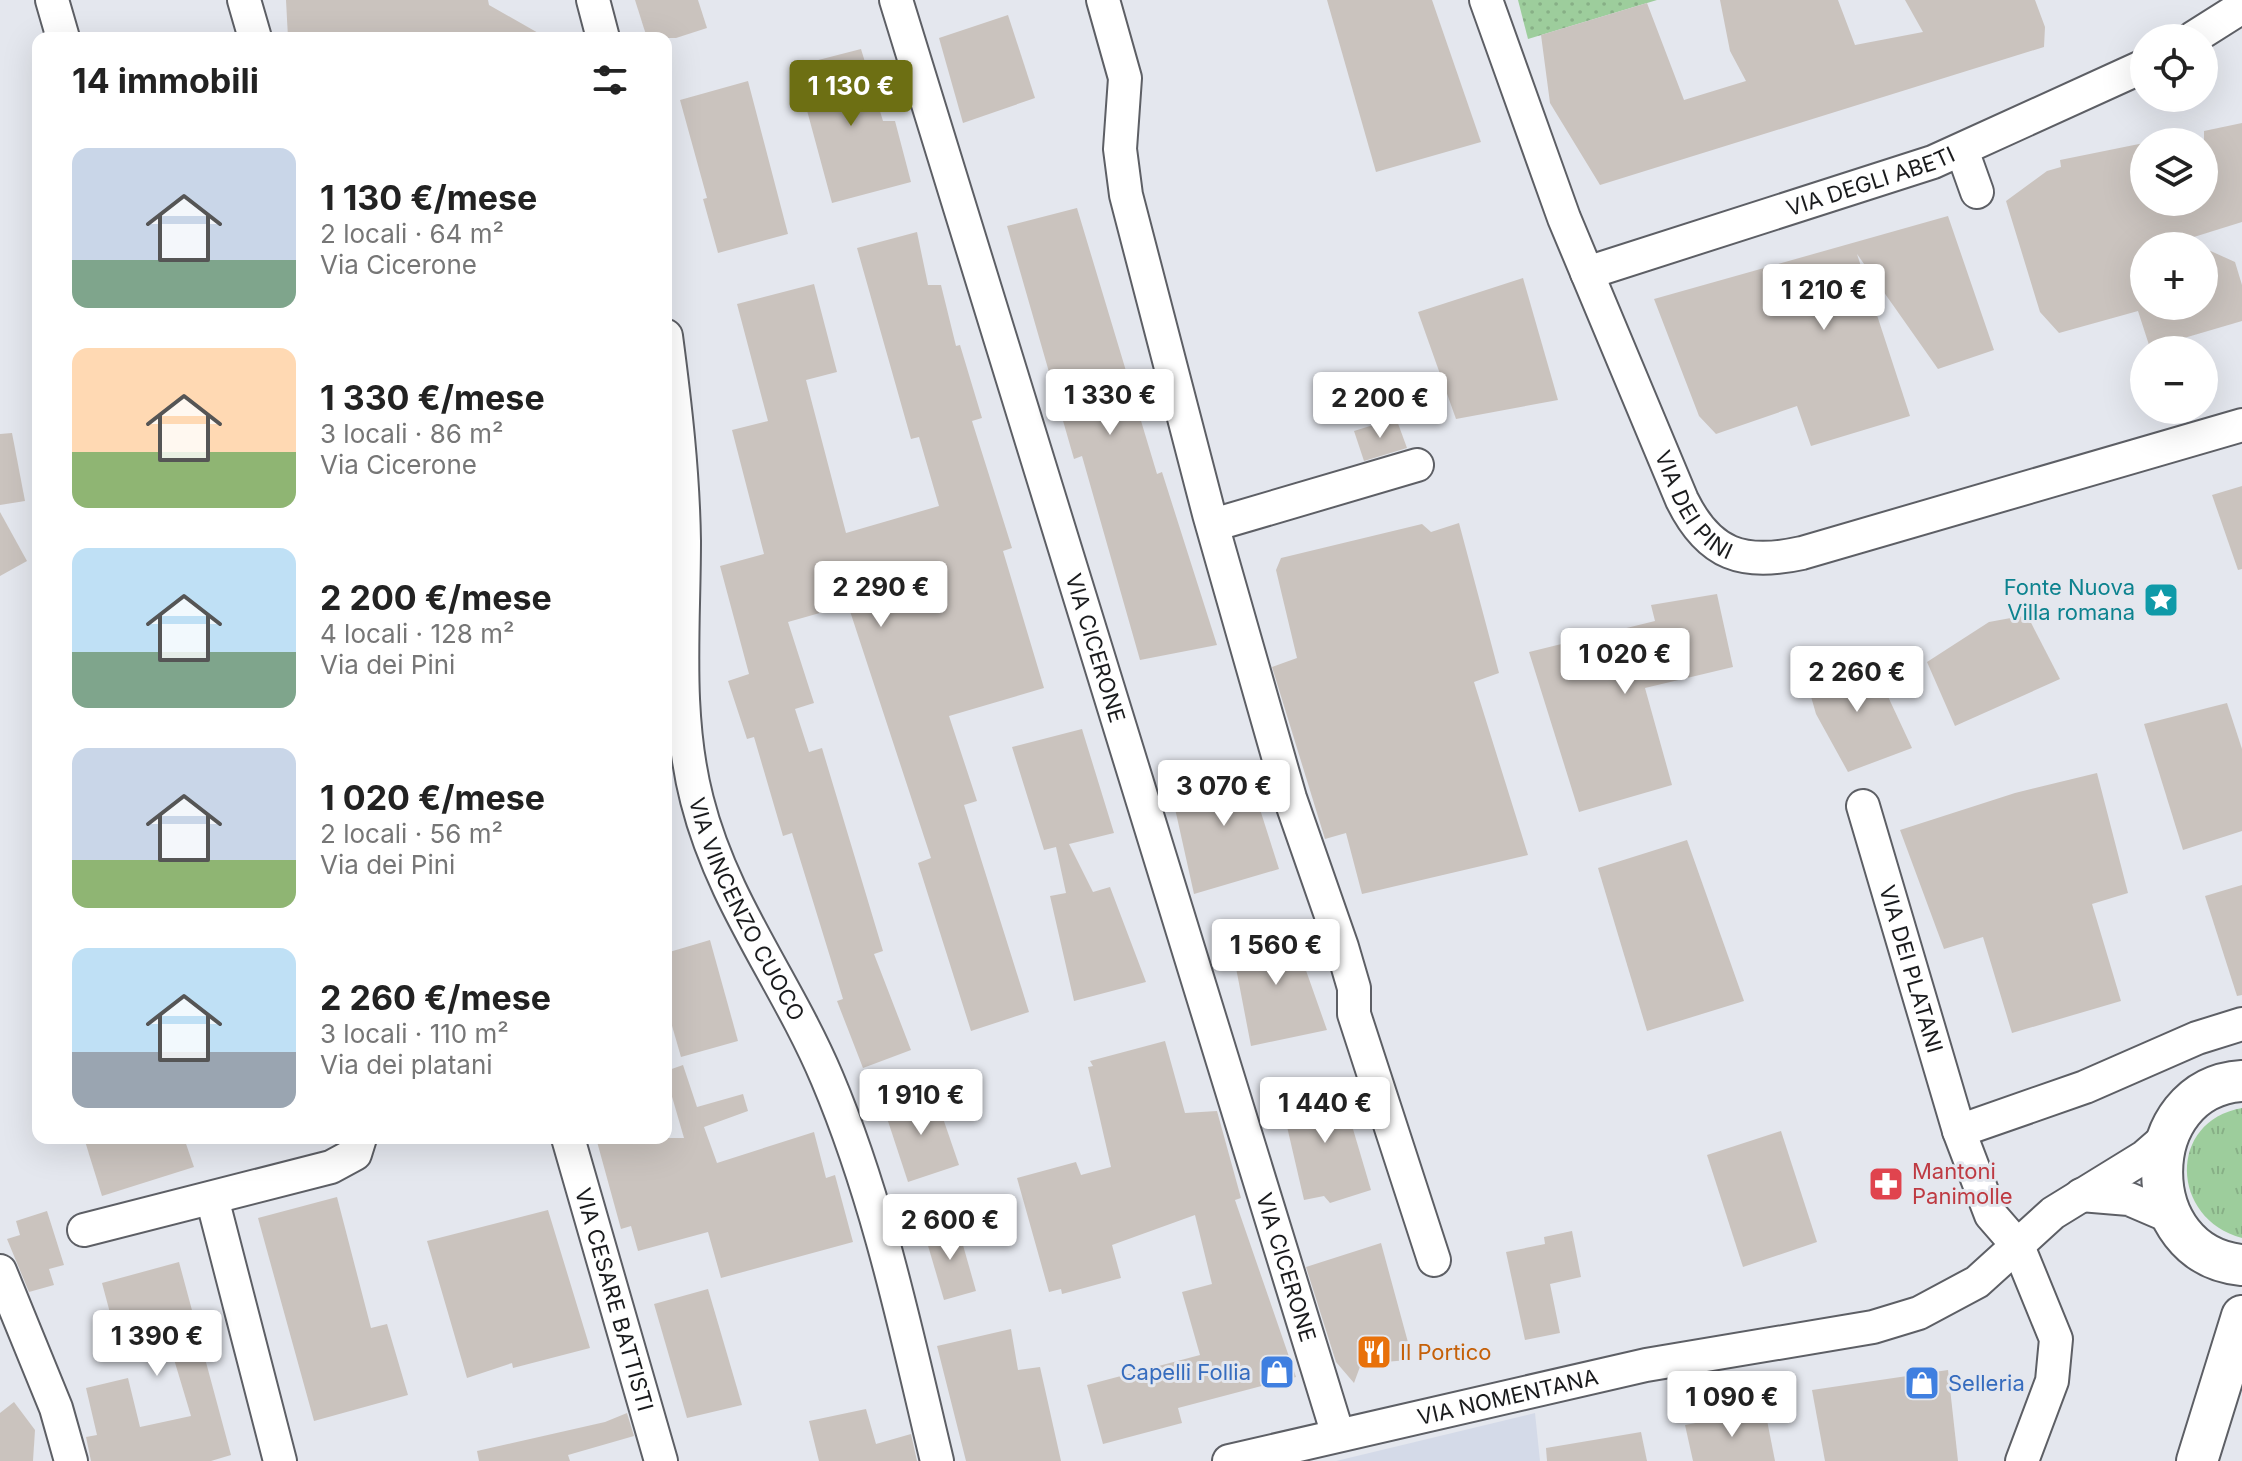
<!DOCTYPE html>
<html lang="it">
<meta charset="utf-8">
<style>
:root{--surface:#fff;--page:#f6f6f6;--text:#222;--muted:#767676;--accent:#6d6f13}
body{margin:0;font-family:Inter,sans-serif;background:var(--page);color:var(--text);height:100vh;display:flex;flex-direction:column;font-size:30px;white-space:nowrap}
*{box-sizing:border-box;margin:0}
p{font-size:26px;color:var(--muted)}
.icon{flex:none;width:44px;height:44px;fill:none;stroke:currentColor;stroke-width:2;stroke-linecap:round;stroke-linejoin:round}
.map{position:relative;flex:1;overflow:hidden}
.drawer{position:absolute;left:32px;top:32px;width:640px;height:1112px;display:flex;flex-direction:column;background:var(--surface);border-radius:16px;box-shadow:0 8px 32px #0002}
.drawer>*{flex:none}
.tools{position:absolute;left:2130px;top:24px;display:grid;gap:16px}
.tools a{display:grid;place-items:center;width:88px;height:88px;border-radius:50%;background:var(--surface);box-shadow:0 8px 32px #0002;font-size:40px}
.price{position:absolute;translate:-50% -68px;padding:0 18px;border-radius:8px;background:#fff;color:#222;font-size:26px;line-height:52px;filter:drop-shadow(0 2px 4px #0008)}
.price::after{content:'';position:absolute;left:50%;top:48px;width:24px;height:18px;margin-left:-12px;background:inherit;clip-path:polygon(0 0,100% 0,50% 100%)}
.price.current{background:var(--accent);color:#fff}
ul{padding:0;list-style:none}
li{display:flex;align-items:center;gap:24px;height:200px;padding:0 40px}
li span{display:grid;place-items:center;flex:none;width:224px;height:160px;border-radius:16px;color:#555}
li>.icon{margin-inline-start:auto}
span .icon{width:96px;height:96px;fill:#fffc;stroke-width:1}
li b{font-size:34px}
h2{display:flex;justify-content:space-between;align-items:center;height:96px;padding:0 40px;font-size:34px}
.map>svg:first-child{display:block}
</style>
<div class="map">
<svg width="2242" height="1461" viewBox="0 0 2242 1461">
<defs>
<pattern id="grass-tufts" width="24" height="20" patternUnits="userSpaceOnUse" patternTransform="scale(2)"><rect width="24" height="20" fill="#9dcd9c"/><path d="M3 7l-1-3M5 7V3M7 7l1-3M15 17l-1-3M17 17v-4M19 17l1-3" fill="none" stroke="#87af86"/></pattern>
<pattern id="park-dots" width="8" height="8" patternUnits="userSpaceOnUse" patternTransform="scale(2)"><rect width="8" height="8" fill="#9dcd9c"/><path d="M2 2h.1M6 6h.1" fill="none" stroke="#87af86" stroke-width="1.8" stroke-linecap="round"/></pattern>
</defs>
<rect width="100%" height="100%" fill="#e4e7ee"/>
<!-- built -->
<polygon fill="#d4dae8" points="1535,1413 1540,1461 1336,1461"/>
<!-- grass -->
<path fill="url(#grass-tufts)" d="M2242,1108V1238C2170,1219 2167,1121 2242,1108Z"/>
<!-- park -->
<polygon fill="url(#park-dots)" points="1518,0 1657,0 1528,39"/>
<!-- building -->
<g fill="#cac3be">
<polygon points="286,0 488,0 489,5 547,38 288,38"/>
<polygon points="635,0 698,0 707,28 676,38 647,38"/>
<polygon points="1327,0 1432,0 1481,142 1376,172"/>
<polygon points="1720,0 1838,0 1855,45 1923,32 1905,0 2035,0 2045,27 2044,47 1600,185 1550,103 1541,35 1647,3 1684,100 1746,81 1730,51"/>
<polygon points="1008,15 1035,98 963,123 939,38"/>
<polygon points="861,49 883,121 895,121 911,182 832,203 795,66"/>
<polygon points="748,81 788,234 718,253 703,199 707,198 680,100"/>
<polygon points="2242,123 2242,222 2165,246 2144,246 2144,306 2204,306 2204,248 2235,262 2242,285 2242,321 2150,348 2138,311 2059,333 2040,312 2006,201 2047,171 2061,167 2060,160 2144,143 2144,202 2204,202 2204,131"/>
<polygon points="1077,208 1157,474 1162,472 1217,645 1140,660 1082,456 1074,459 1007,226"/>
<polygon points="1948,216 1994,350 1938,369 1857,254 1910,416 1811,446 1797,406 1716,434 1699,416 1654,299"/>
<polygon points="917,232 928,285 941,285 956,346 960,345 982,418 972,421 1012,548 1003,551 1044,688 949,716 977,801 964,805 1029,1012 971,1031 918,863 931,858 848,605 788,622 814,703 795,709 809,752 822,748 883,951 874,954 911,1050 863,1068 837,1001 843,999 792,833 783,836 754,737 747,739 728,681 749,674 720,566 764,554 732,430 768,421 737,304 814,284 837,372 806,380 846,533 939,506 919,437 911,439 857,248"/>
<polygon points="1523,278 1558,400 1456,419 1418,312"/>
<polygon points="1396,418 1407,448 1364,461 1354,431"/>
<polygon points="12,433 25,501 0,505 0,434"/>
<polygon points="2242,486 2242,569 2238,570 2212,495"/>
<polygon points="0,512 27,561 0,576"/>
<polygon points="1459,523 1499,673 1474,682 1528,855 1362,894 1346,833 1325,839 1272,667 1297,658 1276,570 1281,558 1422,524 1431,532"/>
<polygon points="1717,594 1733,667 1645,688 1672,785 1579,812 1529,652 1655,621 1651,605"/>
<polygon points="2027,615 2060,679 1955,726 1927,662 1989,622"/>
<polygon points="1848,658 1852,664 1870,658 1912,748 1848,772 1816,714 1806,679"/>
<polygon points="2227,703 2242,749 2242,831 2183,850 2144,724"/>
<polygon points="1082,729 1114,833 1069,844 1093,892 1110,887 1146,982 1074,1001 1050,896 1066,893 1056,847 1044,850 1012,747"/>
<polygon points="1261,766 1271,802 1258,803 1279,869 1194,894 1170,786"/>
<polygon points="2097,773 2128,893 2092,904 2121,1001 2012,1033 1983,937 1944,949 1900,830 2015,793"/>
<polygon points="1687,840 1744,1001 1647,1031 1598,868"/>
<polygon points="2242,885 2242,995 2237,996 2205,896"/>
<polygon points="1268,925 1271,930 1290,925 1327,1030 1251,1046 1232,947 1249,940 1245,931"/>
<polygon points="710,940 738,1041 681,1057 666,1005 666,953"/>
<polygon points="1165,1041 1185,1113 1217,1111 1241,1198 1235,1200 1296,1377 1178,1408 1182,1423 1103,1444 1087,1385 1200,1355 1182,1292 1212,1284 1195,1215 1112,1245 1121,1278 1062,1294 1061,1289 1049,1292 1017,1178 1076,1162 1081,1175 1111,1167 1088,1067 1093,1066 1090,1061"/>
<polygon points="683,1065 697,1107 743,1094 748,1111 704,1127 717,1163 814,1132 826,1178 835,1175 853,1242 721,1278 708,1232 638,1251 631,1226 621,1229 596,1138 684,1138 666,1076 666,1071"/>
<polygon points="1340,1085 1371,1190 1330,1203 1324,1196 1304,1200 1282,1105 1297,1101 1295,1091"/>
<polygon points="934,1092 959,1165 908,1182 884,1109"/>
<polygon points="1781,1131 1817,1242 1743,1267 1707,1155"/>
<polygon points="84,1138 184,1138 194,1167 102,1196"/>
<polygon points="337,1197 371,1328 387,1324 408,1395 314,1421 258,1218"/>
<polygon points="548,1210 590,1348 513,1368 512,1363 467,1378 427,1241"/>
<polygon points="47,1211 64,1265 49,1269 54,1285 29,1292 7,1239 20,1235 16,1221"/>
<polygon points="957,1224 976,1291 944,1300 924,1232"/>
<polygon points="1572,1231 1581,1277 1550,1284 1560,1333 1525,1340 1506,1252 1545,1244 1544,1237"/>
<polygon points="1381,1243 1409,1346 1408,1360 1361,1364 1354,1383 1336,1362 1306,1267"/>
<polygon points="179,1262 231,1455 211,1461 91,1461 86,1437 97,1435 86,1388 128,1378 140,1427 191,1416 164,1326 117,1339 102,1283"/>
<polygon points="708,1289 742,1405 687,1418 654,1304"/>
<polygon points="1011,1329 1018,1370 1040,1367 1061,1461 966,1461 937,1346"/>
<polygon points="1948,1370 1958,1461 1825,1461 1812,1390"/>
<polygon points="14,1402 35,1430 33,1461 0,1461 0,1413"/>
<polygon points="866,1409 876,1444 911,1434 917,1461 819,1461 809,1421"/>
<polygon points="1765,1410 1775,1461 1693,1461 1685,1425"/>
<polygon points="627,1413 634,1436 568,1455 570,1461 479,1461 477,1451 605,1422"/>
<polygon points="1641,1432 1647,1461 1547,1461 1546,1448"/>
</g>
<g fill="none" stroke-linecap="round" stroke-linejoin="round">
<defs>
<g id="minor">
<polyline points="52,0 63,38"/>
<polyline points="244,0 255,38"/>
<polyline points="593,0 603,38"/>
<path id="s1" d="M896,0L1338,1435"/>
<polyline points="1103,0 1125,78 1120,149 1126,195 1209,514 1290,798 1342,947 1354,988 1354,1014 1434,1260"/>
<path id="s2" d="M1486,0L1564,218L1682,500C1709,555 1743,566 1802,553L2242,425"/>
<polyline points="2193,38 2242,7"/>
<polyline points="1962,150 1977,192"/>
<path id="s3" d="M1587,273L1933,162L2144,66"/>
<path id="s4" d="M666,336C675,404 683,472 684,541C684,627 675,715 697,800C723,903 786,981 827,1078C879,1201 906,1332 937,1461"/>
<polyline points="1213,525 1417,465"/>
<path id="s5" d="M1863,806L1959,1131L1991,1215L2018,1246L2056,1339L2052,1381L2022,1461"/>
<polyline points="1959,1131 2085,1087 2197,1038 2242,1024"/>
<path id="s6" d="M568,1138L661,1461"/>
<polyline points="2081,1195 2129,1199 2171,1217"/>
<polyline points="212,1198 280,1461"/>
<polyline points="84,1230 331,1167 355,1154 360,1138"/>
<polyline points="0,1271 56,1408 71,1461"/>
<path id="s7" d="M1229,1461L1646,1365L1873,1327L1919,1313L1977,1282L2053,1213L2144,1157L2167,1137"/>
</g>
<g id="major">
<path d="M2242,1081C2136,1088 2135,1255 2242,1265"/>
<polyline points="2197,1461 2242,1316"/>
</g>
</defs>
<!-- minor casing -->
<use href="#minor" stroke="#5d5f65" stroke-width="36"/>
<!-- major casing -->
<use href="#major" stroke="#5d5f65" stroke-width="44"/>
<!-- minor -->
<use href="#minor" stroke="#fff" stroke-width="32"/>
<!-- major -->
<use href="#major" stroke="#fff" stroke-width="40"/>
</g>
<!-- icons -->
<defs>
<symbol id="sight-square" viewBox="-11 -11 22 22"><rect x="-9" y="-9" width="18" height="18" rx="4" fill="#0f9aa8" stroke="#e4e7ee"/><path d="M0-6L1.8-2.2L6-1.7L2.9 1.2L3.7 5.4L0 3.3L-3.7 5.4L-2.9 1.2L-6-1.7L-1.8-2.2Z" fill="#fff"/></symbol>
<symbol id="pharmacy-square" viewBox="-11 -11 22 22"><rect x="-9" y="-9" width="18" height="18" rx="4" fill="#e0444e" stroke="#e4e7ee"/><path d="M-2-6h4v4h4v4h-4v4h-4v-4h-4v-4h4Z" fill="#fff"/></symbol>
<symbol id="restaurant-square" viewBox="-11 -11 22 22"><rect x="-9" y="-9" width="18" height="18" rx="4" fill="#e8710a" stroke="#e4e7ee"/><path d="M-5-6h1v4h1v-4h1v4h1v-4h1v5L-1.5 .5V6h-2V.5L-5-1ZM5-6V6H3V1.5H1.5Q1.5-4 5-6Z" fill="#fff"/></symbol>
<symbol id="shop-square" viewBox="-11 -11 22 22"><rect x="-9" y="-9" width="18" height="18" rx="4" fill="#3f7fe0" stroke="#e4e7ee"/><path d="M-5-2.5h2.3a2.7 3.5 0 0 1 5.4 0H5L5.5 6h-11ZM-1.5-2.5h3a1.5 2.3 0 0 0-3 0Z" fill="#fff"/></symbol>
</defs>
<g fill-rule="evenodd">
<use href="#sight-square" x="2141" y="580" width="40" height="40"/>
<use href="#pharmacy-square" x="1866" y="1164" width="40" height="40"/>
<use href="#restaurant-square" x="1354" y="1332" width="40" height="40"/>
<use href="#shop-square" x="1257" y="1352" width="40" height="40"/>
<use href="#shop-square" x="1902" y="1363" width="40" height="40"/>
</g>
<g text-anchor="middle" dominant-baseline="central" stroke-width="6" stroke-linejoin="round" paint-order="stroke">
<!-- street labels -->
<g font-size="22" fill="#1a1b1d" stroke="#e4e7ee">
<text stroke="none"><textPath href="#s3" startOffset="298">VIA DEGLI ABETI</textPath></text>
<text stroke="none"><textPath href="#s2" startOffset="548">VIA DEI PINI</textPath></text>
<text stroke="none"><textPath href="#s1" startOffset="678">VIA CICERONE</textPath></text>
<text stroke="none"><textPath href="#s4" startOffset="586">VIA VINCENZO CUOCO</textPath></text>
<text stroke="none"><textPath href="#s5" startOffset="170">VIA DEI PLATANI</textPath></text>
<text stroke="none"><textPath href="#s1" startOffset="1326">VIA CICERONE</textPath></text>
<text stroke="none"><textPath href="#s6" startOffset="168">VIA CESARE BATTISTI</textPath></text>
<text stroke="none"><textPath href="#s7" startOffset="286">VIA NOMENTANA</textPath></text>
</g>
<!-- culture labels -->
<g font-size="22" fill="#0d838f" stroke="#e4e7ee" text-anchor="end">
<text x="2135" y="587">Fonte Nuova<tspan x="2135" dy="25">Villa romana</tspan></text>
</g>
<!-- health labels -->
<g font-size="22" fill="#be3a42" stroke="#e4e7ee" text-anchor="start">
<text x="1912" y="1171">Mantoni<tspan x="1912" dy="25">Panimolle</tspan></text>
</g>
<!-- food labels -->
<g font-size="22" fill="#c56008" stroke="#e4e7ee" text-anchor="start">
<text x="1400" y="1352">Il Portico</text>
</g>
<!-- shop labels -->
<g font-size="22" fill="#366cbe" stroke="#e4e7ee" text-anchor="end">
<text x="1251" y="1372">Capelli Follia</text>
<text x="1948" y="1383" text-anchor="start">Selleria</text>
</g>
</g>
</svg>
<div class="tools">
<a><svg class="icon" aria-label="locate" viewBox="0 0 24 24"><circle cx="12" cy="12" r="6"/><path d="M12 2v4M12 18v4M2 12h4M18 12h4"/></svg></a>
<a><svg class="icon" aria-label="layers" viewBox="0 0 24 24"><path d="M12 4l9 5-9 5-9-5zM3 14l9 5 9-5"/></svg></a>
<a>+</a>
<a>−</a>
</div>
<b class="price current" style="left:851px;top:128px">1 130 €</b>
<b class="price" style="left:1824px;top:332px">1 210 €</b>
<b class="price" style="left:1110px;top:437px">1 330 €</b>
<b class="price" style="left:1380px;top:440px">2 200 €</b>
<b class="price" style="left:881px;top:629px">2 290 €</b>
<b class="price" style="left:1625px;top:696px">1 020 €</b>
<b class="price" style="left:1857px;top:714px">2 260 €</b>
<b class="price" style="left:1224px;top:828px">3 070 €</b>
<b class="price" style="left:1276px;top:987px">1 560 €</b>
<b class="price" style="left:921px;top:1137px">1 910 €</b>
<b class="price" style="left:1325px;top:1145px">1 440 €</b>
<b class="price" style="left:950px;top:1262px">2 600 €</b>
<b class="price" style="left:157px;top:1378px">1 390 €</b>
<b class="price" style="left:1732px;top:1439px">1 090 €</b>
<section class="drawer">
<h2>14 immobili<svg class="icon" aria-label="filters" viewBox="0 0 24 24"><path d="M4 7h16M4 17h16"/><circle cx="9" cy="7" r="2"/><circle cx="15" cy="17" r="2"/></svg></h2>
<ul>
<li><span style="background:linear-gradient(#c9d6e8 70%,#7fa58c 0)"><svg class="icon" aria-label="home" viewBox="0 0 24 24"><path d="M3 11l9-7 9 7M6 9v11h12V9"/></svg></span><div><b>1 130 €/mese</b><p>2 locali · 64 m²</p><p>Via Cicerone</p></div></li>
<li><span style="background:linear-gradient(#ffd9b3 65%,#8fb573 0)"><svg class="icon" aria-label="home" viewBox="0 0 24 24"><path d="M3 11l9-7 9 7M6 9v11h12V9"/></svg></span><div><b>1 330 €/mese</b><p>3 locali · 86 m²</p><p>Via Cicerone</p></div></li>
<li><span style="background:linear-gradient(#bfe0f5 65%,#7fa58c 0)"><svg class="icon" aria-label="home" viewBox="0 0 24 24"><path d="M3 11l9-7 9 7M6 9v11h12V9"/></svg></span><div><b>2 200 €/mese</b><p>4 locali · 128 m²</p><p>Via dei Pini</p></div></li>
<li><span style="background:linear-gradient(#c9d6e8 70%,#8fb573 0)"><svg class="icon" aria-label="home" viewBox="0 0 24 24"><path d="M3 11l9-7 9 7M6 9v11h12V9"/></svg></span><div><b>1 020 €/mese</b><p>2 locali · 56 m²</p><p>Via dei Pini</p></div></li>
<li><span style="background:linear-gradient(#bfe0f5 65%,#9aa5b1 0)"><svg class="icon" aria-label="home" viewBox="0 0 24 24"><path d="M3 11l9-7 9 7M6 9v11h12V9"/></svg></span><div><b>2 260 €/mese</b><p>3 locali · 110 m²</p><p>Via dei platani</p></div></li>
</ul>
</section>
</div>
